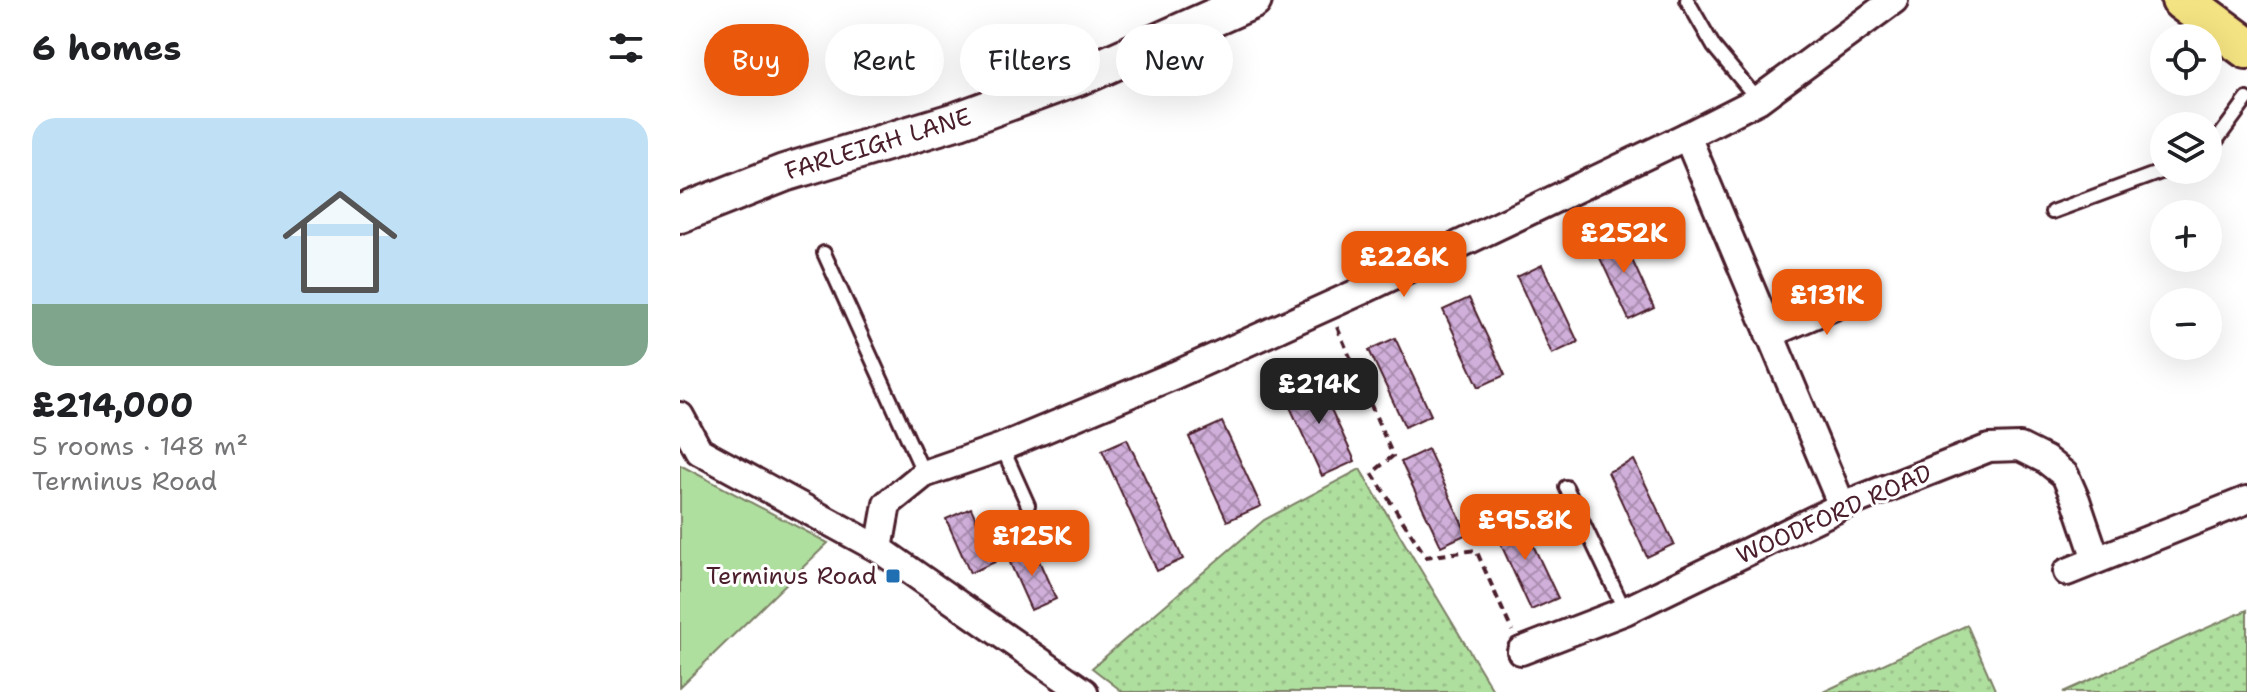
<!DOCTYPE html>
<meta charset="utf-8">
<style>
:root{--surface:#fff;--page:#f6f6f6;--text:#202124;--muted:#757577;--line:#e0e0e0;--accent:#ea580c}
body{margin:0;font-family:"Shantell Sans",sans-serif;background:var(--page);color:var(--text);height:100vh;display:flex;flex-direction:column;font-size:30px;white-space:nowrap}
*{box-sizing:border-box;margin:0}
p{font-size:26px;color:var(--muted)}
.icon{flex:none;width:44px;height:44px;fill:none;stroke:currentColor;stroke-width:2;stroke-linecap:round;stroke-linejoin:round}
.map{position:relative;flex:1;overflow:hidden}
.details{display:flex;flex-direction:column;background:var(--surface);width:680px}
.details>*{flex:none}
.banner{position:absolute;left:24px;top:24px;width:760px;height:72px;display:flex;gap:16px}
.controls{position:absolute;left:1470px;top:24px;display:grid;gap:16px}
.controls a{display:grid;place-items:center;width:72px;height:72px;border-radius:50%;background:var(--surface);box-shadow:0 8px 32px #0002;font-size:40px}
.price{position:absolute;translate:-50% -68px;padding:0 18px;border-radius:16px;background:var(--accent);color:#fff;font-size:26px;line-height:52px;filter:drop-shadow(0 2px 4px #0008)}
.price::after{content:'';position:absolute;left:50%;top:48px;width:24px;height:18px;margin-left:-12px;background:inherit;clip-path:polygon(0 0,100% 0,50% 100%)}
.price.current{background:#222;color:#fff}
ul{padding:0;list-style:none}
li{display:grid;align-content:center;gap:16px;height:424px;padding:0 32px}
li+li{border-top:2px solid var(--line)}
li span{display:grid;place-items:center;height:248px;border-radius:24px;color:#555}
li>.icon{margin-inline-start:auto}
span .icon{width:144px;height:144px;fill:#fffc;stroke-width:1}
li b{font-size:34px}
h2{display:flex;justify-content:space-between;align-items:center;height:96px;padding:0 32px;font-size:34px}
.chip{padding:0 28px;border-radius:36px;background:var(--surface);box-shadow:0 8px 32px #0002;font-size:28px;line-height:72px}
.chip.current{background:var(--accent);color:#fff}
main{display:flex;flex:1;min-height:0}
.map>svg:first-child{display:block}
</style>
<main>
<section class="details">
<h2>6 homes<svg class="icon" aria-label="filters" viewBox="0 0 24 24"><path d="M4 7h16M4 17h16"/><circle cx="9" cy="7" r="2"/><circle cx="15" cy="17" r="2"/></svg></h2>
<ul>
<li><span style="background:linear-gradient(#bfe0f5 75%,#7fa58c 0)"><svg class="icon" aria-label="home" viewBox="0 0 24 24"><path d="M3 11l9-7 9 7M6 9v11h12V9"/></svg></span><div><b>£214,000</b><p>5 rooms · 148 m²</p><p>Terminus Road</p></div></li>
</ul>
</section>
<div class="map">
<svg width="1567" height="692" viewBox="0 0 1567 692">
<defs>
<pattern id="park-dots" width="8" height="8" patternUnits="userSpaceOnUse" patternTransform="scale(2)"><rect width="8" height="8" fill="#afdf9f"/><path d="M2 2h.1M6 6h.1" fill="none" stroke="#98bf89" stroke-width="1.8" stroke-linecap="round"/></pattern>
<pattern id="building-cross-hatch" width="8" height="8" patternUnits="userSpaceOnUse" patternTransform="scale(2)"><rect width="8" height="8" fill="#d0afda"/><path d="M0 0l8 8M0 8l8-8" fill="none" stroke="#ab8eb1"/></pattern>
</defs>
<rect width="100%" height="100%" fill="#fff"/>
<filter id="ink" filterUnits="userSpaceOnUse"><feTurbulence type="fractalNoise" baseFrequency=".0125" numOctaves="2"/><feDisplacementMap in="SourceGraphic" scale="16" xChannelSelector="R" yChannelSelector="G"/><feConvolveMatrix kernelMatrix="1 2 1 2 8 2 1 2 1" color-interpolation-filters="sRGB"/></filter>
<g filter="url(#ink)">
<!-- grass -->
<polygon fill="#afdf9f" stroke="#7c7f65" stroke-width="2" points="0,465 148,543 0,687"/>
<!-- park -->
<g fill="url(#park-dots)" stroke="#7c7f65" stroke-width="2">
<polygon points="680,469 814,692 443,692 412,668 584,520"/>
<polygon points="1567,610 1567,692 1383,692"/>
<polygon points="1287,625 1316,692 1143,692"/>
</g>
<!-- building -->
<g fill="url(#building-cross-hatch)" stroke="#4a1f2b" stroke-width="2">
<polygon points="939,231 974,308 949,320 913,243"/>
<polygon points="862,265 898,342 872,354 837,277"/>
<polygon points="789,298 825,375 799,387 763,310"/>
<polygon points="715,338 751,415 725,427 689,350"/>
<polygon points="636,377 675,461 642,476 603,392"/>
<polygon points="542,422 581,506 547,521 509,437"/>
<polygon points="447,439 503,559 477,571 422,450"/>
<polygon points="748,449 787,534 761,546 721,462"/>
<polygon points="954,460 994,544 967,557 928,472"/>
<polygon points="291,508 315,562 290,573 266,519"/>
<polygon points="838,513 878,598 851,610 812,525"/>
<polygon points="352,545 376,599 351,610 327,556"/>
</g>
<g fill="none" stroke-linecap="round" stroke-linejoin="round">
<defs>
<g id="lane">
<polyline points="1007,0 1034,47 1078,100"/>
<polyline points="1528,152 1567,99"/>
<polyline points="1372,212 1486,170"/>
<polyline points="144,253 244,474"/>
<polyline points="322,447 348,505"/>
<polyline points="886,487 945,611"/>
</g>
<g id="street">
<polyline points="1007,136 1162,506"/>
<polyline points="1089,334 1185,293"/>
<polyline points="0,416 19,451 199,549 404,692"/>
<polyline points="199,549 207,504 244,474 322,447 495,375 688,288 1007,136 1078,100 1214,0"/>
<polyline points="1387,572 1567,500"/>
<polyline points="841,651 945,611 1162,506 1309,448 1340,447 1366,460 1385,475 1396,500 1416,559"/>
</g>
<polyline id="secondary" points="0,214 104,173 279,120 411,72 573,0"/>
<polyline id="primary" points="1502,0 1567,48"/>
</defs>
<!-- lane casing -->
<use href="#lane" stroke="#4a1f2b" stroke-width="18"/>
<!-- street casing -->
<use href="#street" stroke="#4a1f2b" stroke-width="32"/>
<!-- secondary casing -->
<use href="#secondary" stroke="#4a1f2b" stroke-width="42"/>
<!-- primary casing -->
<use href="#primary" stroke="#4a1f2b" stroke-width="46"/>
<!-- path -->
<polyline stroke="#4a1f2b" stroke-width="4" stroke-dasharray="8 6" stroke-linecap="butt" points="657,327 713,456 692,473 746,557 796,550 832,631"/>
<!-- lane -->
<use href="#lane" stroke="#fff" stroke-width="12"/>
<!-- street -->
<use href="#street" stroke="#fff" stroke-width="26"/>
<!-- secondary -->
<use href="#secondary" stroke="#fff" stroke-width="36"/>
<!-- primary -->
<use href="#primary" stroke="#f4e382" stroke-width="40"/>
</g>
</g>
<!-- markers -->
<rect fill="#1f6fb2" stroke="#fff" stroke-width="3" x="205" y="568" width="16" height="16" rx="4"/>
<g text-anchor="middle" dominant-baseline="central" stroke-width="6" stroke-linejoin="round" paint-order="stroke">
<!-- street labels -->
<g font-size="24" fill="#4a1f2b" stroke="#fff">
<text transform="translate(198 144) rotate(-17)">FARLEIGH LANE</text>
<text transform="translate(1154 514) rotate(-24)">WOODFORD ROAD</text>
</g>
<!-- poi labels -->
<g font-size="24" fill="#4a1f2b" stroke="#fff" text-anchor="end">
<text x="197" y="576">Terminus Road</text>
</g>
</g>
</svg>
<div class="controls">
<a><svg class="icon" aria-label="locate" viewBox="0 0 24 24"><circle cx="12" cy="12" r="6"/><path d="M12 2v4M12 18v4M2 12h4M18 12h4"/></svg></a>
<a><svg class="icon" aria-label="layers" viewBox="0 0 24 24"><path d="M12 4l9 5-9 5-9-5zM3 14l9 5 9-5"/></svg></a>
<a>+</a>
<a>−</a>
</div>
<b class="price" style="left:944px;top:275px">£252K</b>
<b class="price" style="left:724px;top:299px">£226K</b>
<b class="price" style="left:1147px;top:337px">£131K</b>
<b class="price current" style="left:639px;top:426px">£214K</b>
<b class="price" style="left:845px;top:562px">£95.8K</b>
<b class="price" style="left:352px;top:578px">£125K</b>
<div class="banner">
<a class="chip current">Buy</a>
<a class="chip">Rent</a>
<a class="chip">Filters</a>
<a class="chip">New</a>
</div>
</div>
</main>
